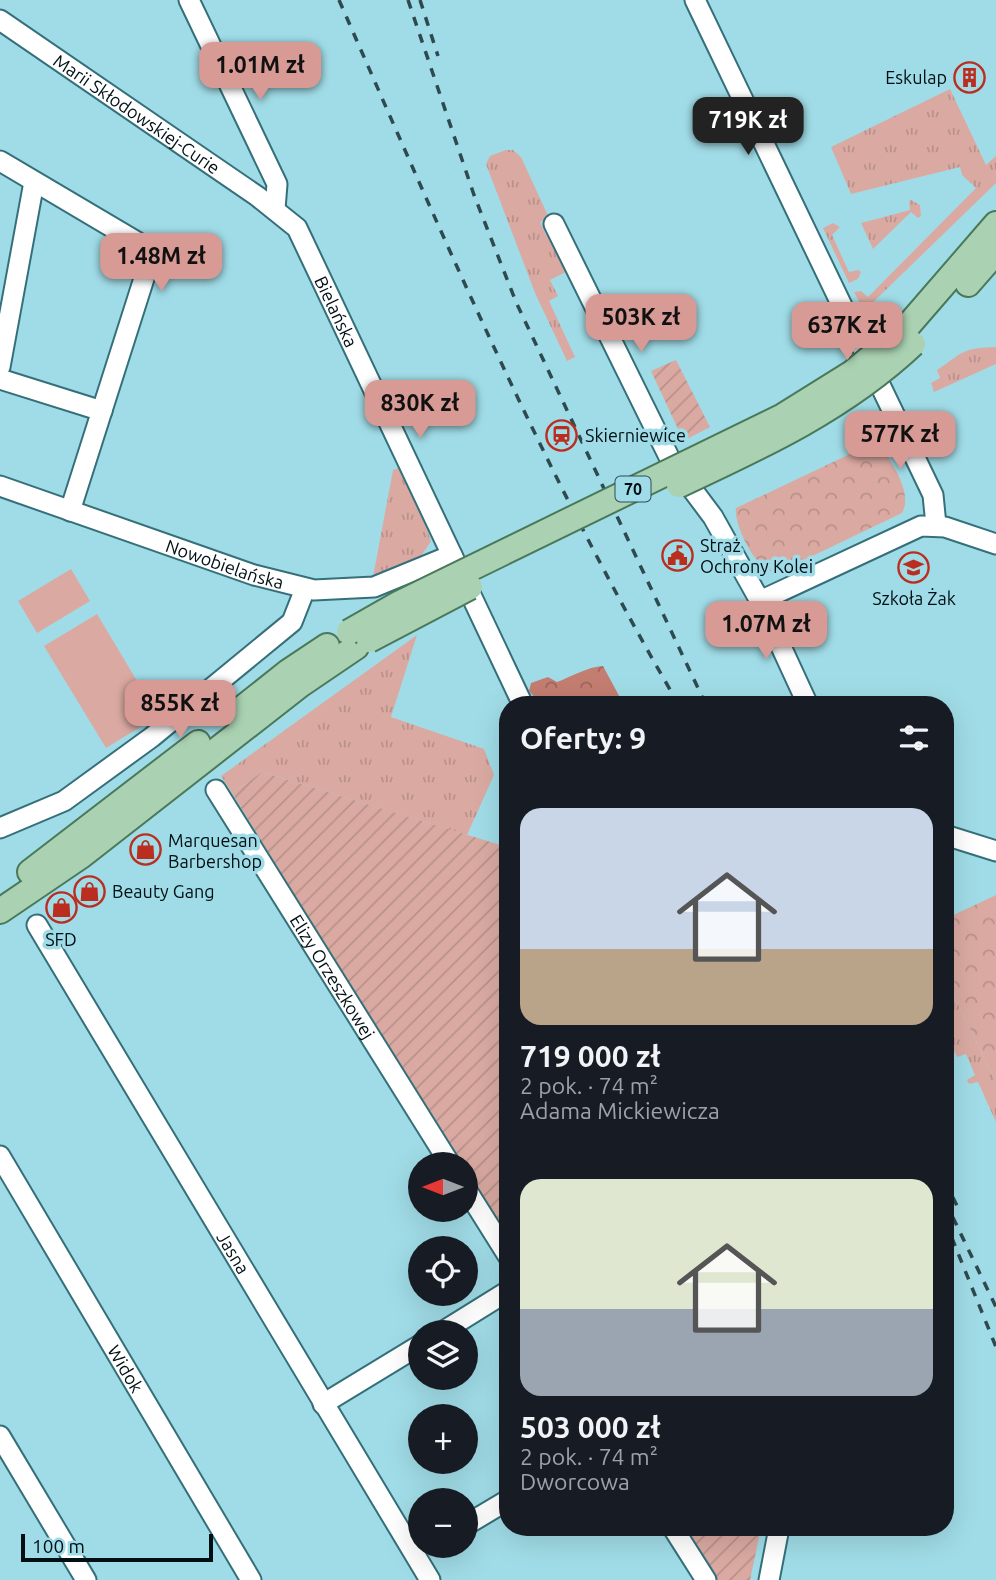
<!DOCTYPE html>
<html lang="pl">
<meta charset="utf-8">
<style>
:root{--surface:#171b24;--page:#20242c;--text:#f1f3f6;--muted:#9ea1a6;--accent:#d89a95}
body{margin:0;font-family:Ubuntu,sans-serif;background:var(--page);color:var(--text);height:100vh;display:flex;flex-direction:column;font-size:26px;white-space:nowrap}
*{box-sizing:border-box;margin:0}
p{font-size:23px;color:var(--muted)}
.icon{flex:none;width:38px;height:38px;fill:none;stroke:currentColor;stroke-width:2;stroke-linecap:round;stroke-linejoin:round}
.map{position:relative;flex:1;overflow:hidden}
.drawer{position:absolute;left:499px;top:696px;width:455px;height:840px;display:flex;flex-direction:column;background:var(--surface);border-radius:28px;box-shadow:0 7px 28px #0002}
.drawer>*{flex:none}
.needle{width:46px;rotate:270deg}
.tools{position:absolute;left:408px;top:1152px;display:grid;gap:14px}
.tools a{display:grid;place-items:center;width:70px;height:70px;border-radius:50%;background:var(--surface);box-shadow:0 7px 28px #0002;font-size:35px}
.scale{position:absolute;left:21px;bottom:18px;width:192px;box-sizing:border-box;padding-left:7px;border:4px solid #000f13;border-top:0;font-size:19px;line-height:24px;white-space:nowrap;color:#000f13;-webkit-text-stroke:5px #a0dce7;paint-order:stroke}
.price{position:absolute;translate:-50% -60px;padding:0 16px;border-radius:14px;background:var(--accent);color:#111;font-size:23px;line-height:46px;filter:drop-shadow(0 2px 4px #0008)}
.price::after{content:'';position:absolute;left:50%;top:42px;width:21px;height:16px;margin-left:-10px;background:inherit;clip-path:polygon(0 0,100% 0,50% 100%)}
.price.current{background:#222;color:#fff}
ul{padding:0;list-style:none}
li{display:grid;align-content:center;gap:14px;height:371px;padding:0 21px}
li span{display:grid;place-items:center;height:217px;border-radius:21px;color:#555}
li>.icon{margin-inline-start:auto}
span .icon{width:126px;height:126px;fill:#fffc;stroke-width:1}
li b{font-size:30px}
h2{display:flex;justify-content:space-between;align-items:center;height:84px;padding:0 21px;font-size:30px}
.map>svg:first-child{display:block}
</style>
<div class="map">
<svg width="996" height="1580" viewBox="0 0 996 1580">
<defs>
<pattern id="grass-tufts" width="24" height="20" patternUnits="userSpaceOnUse" patternTransform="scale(1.75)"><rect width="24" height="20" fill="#daaaa2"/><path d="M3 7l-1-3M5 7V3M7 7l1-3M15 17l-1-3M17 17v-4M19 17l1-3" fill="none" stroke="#b9918b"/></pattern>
<pattern id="forest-crowns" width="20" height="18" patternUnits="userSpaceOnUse" patternTransform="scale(1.75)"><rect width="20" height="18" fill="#c47d71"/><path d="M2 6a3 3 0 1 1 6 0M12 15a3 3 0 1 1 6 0" fill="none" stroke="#9d655c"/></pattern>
<pattern id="park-crowns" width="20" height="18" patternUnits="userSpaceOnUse" patternTransform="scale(1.75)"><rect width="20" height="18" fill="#daaaa2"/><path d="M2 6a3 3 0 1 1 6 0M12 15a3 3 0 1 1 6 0" fill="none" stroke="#b9918b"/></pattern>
<pattern id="garden-furrows" width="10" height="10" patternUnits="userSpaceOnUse" patternTransform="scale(1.75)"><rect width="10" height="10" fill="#daaaa2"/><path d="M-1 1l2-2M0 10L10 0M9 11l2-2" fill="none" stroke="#b9918b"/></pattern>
</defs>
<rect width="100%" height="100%" fill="#a0dce7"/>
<!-- grass -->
<g fill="url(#grass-tufts)">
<polygon points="950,89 986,165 996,156 996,183 864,311 854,292 861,291 868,297 976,188 962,175 960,167 851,194 831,147"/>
<polygon points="506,150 513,150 521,157 549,218 540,222 546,235 551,234 568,271 550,280 558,296 549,301 575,357 567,361 535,293 486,164 490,156"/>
<polygon points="911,200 920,205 921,216 918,218 911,212 873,249 861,223 910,210 909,201"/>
<polygon points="833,223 840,227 832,235 849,272 858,270 861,272 858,279 849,283 823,228"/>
<path d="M996,347V364L934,392L931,383L940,378L937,370C964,352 961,348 996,347Z"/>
<polygon points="398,468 422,516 431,541 420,558 373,577 393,470"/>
<polygon points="417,635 391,717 484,749 494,775 467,835 262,772 232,793 221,776"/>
<polygon points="945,977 996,1083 996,1122 978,1082 969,1084 967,1080 975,1075 966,1054 957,1057 945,1030"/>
</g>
<!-- forest -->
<path fill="url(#forest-crowns)" d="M603,666L624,705H541L529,691L531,683L548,677L557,682C573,676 587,667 603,666Z"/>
<!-- park -->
<g fill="url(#park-crowns)">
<path d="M871,444L882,448C893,465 913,493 902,513L779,572C759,578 733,524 736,508Z"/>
<polygon points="996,895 996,1083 945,977 945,919"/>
</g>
<!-- garden -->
<g fill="url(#garden-furrows)">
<polygon points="676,360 710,427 687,439 681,428 678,429 651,371"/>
<polygon points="262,772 507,847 507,1244 466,1175 466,1164 459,1164 232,793"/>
<polygon points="683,1528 761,1528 750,1580 715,1580"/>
</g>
<!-- pitch -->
<g fill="#daaaa2">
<polygon points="71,569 90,601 37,633 18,601"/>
<polygon points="97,614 158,716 106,748 44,646"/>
</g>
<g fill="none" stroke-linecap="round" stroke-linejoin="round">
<defs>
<g id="minor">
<polyline points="189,0 277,184 275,209"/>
<polyline points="695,0 933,495 936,525"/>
<path id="s1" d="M0,20L257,196L297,228L523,705"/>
<polyline points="0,161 137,242 146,253 147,269 70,511"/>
<polyline points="554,224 671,461 713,517 760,601 808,705"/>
<polyline points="0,367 34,182"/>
<polyline points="0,379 102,411"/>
<path id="s2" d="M0,486L254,575L314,590L374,587L452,555"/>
<polyline points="760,601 921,526 945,527 996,544"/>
<path id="s3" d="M216,790L450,1164"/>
<polyline points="0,828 64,801 152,737 292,622 305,589"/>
<polyline points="945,835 996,851"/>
<path id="s4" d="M37,925L430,1580"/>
<path id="s5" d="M0,1156L251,1580"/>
<polyline points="466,1189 508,1256"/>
<polyline points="442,1332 508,1291"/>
<polyline points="323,1404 420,1345"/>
<polyline points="0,1436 86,1580"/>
<polyline points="466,1525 508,1500"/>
<polyline points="673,1528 706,1580"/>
<polyline points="769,1580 779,1528"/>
</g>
<g id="major">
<polyline points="968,284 996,252"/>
<polyline points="906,328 996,224"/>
<polyline points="235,714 288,672 327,646"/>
<polyline points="30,872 198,743"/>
<polyline points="0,911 81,856 300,685 356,647"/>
</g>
</defs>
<!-- minor casing -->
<use href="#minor" stroke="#35707a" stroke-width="23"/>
<!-- major casing -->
<use href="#major" stroke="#497959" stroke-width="28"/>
<!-- minor -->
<use href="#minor" stroke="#fff" stroke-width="19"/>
<!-- major -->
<use href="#major" stroke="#aad1b2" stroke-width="24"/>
<!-- rail -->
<g stroke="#2e4a50" stroke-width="3.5" stroke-dasharray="9 9" stroke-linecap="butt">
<path d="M339,0C444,239 547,480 679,705"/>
<polyline points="408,0 474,195 516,302 706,705"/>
<polyline points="420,0 438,56"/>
<polyline points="945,1181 958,1208"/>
<polyline points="945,1201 996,1307"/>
<polyline points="945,1221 996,1347"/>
</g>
<defs>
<g id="major-bridge">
<path d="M679,485C763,446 845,408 913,344"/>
<polyline points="349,632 400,603 783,416 852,373 906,328"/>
<polyline points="369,640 470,587"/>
</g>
</defs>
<!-- major-bridge casing -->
<use href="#major-bridge" stroke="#497959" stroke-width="28" stroke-linecap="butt"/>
<!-- major-bridge -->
<use href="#major-bridge" stroke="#aad1b2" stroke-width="24"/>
</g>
<!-- icons -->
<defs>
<symbol id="building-ring" viewBox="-11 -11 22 22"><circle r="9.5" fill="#a0dce7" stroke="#ba2d1f" stroke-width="1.5"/><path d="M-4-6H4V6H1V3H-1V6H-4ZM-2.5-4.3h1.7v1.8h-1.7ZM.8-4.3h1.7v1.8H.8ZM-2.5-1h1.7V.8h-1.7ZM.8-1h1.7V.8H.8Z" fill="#ba2d1f"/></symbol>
<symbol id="station-ring" viewBox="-11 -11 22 22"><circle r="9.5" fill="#a0dce7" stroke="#ba2d1f" stroke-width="1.5"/><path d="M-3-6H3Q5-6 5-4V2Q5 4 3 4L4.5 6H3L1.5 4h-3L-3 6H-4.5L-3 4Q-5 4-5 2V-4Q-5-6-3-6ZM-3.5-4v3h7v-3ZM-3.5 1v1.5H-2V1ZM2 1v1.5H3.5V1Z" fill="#ba2d1f"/></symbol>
<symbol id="civic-ring" viewBox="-11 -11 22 22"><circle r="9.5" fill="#a0dce7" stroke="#ba2d1f" stroke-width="1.5"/><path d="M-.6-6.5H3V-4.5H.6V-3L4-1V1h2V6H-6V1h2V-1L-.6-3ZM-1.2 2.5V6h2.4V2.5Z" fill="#ba2d1f"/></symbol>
<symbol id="school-ring" viewBox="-11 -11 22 22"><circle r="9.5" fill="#a0dce7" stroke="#ba2d1f" stroke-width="1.5"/><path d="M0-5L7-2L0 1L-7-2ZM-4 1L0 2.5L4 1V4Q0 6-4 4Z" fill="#ba2d1f"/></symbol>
<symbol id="shop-ring" viewBox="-11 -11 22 22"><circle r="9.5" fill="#a0dce7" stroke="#ba2d1f" stroke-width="1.5"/><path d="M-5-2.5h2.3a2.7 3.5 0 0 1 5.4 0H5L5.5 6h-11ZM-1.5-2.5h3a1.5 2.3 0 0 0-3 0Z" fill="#ba2d1f"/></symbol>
</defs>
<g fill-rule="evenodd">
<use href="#building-ring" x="952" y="60" width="35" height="35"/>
<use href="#station-ring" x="544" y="418" width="35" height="35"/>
<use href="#civic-ring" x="660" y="538" width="35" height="35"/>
<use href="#school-ring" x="896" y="550" width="35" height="35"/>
<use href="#shop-ring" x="128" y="832" width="35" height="35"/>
<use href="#shop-ring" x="72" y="874" width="35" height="35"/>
<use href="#shop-ring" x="44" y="890" width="35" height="35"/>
</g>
<g text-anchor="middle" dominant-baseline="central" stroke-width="7" stroke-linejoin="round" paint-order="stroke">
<!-- shield labels -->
<rect fill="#a0dce7" stroke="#304c53" stroke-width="2" x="615.5" y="476.5" width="35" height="25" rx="5"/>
<g font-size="16" font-weight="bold" fill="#000f13">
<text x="633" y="489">70</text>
</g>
<!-- poi labels -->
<g font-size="18" fill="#000f13" stroke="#a0dce7" text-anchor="start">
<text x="947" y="77" text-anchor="end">Eskulap</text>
<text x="585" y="435">Skierniewice</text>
<text x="700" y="545">Straż<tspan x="700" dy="21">Ochrony Kolei</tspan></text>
<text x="914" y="598" text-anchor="middle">Szkoła Żak</text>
<text x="168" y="840">Marquesan<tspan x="168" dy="21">Barbershop</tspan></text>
<text x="112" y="891">Beauty Gang</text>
<text x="61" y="939" text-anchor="middle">SFD</text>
</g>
<!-- street labels -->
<g font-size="18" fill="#000f13" stroke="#a0dce7">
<text stroke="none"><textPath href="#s1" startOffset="166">Marii Skłodowskiej-Curie</textPath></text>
<text stroke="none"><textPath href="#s1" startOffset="455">Bielańska</textPath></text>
<text stroke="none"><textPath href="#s2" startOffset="238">Nowobielańska</textPath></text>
<text stroke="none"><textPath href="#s3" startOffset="220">Elizy Orzeszkowej</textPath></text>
<text stroke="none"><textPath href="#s4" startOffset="382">Jasna</textPath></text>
<text stroke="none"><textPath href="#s5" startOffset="247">Widok</textPath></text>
</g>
</g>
</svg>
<div class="tools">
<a><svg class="needle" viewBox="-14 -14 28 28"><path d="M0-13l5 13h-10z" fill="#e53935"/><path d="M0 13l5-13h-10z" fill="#9ea1a6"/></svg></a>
<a><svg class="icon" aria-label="locate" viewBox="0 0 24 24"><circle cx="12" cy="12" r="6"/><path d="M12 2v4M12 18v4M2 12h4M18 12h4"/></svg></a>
<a><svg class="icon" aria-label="layers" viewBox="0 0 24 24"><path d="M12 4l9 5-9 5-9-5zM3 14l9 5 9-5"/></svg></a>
<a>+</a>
<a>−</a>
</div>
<div class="scale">100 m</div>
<b class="price" style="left:260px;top:102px">1.01M zł</b>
<b class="price current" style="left:748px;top:157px">719K zł</b>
<b class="price" style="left:161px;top:293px">1.48M zł</b>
<b class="price" style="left:641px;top:354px">503K zł</b>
<b class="price" style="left:847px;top:362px">637K zł</b>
<b class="price" style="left:420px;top:440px">830K zł</b>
<b class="price" style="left:900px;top:471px">577K zł</b>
<b class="price" style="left:766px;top:661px">1.07M zł</b>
<b class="price" style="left:180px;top:740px">855K zł</b>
<section class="drawer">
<h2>Oferty: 9<svg class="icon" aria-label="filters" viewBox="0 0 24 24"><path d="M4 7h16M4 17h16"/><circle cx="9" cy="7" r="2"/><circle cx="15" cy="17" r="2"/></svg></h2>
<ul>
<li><span style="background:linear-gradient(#c9d6e8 65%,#b9a48a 0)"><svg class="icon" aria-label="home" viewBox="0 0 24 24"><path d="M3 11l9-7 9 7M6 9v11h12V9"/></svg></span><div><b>719 000 zł</b><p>2 pok. · 74 m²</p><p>Adama Mickiewicza</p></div></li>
<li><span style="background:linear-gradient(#dfe7d0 60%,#9aa5b1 0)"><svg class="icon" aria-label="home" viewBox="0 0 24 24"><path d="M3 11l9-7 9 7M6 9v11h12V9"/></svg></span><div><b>503 000 zł</b><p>2 pok. · 74 m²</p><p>Dworcowa</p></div></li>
</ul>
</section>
</div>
